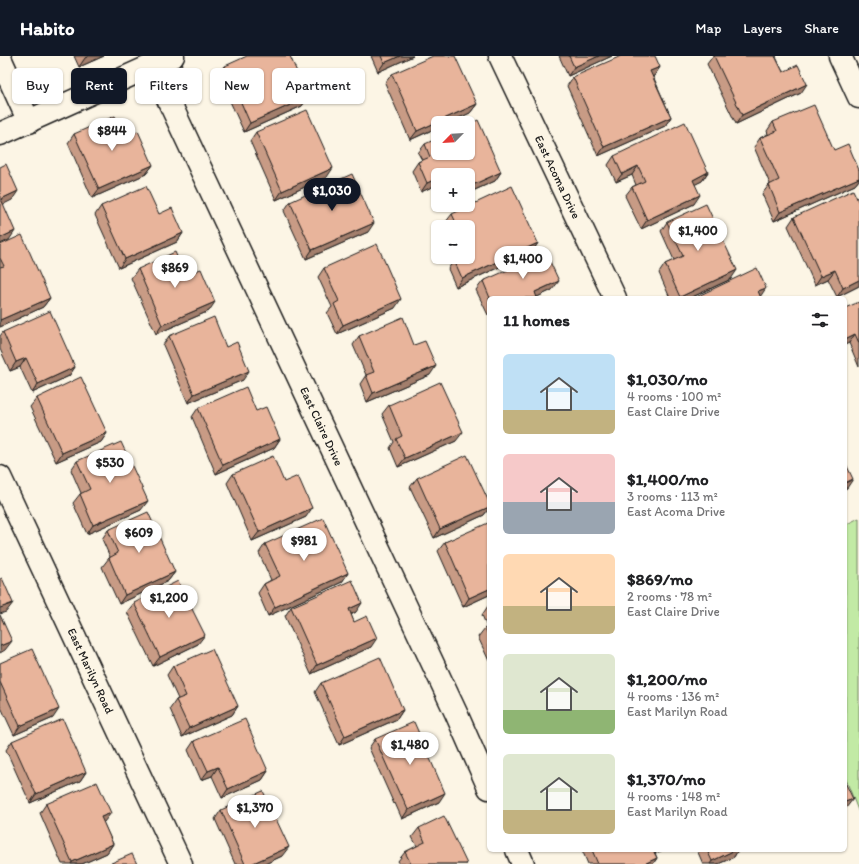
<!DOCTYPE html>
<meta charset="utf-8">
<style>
:root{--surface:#fff;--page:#f2f2f2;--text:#202124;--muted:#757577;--accent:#111827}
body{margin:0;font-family:Itim,sans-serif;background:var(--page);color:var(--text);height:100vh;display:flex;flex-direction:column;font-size:15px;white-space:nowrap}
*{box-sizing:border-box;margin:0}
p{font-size:13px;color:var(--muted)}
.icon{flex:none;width:22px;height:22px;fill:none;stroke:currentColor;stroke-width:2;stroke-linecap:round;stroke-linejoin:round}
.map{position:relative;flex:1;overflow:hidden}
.side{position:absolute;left:487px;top:240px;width:360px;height:556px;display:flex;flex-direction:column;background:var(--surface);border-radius:6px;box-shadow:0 1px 3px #0004}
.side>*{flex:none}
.banner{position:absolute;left:12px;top:12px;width:380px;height:36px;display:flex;gap:8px}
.needle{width:26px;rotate:246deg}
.controls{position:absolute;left:431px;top:60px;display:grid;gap:8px}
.controls a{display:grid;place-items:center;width:44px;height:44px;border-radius:6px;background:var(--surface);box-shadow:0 1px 3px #0004;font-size:20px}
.price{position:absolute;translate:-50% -34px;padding:0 9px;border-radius:14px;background:#fff;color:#222;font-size:13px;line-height:26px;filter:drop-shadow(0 1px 2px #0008)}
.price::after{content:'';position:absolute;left:50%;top:24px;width:12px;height:9px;margin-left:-6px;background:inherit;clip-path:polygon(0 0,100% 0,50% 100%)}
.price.on{background:var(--accent);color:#fff}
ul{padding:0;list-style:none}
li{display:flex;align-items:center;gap:12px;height:100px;padding:0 16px}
li span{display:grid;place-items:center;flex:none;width:112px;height:80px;border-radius:6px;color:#555}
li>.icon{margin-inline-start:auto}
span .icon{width:48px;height:48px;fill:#fffc;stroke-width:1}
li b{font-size:17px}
h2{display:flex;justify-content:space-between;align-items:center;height:48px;padding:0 16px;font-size:17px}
.chip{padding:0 14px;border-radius:6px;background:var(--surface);box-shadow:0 1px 3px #0004;font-size:14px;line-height:36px}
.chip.on{background:var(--accent);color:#fff}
header{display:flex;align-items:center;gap:24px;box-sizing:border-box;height:56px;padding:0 20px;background:var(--accent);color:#fff}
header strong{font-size:19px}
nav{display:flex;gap:22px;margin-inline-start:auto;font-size:14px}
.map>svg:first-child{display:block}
</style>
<header>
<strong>Habito</strong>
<nav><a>Map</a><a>Layers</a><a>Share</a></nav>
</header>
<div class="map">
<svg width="859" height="808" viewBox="0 0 859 808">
<rect width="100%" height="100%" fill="#fcf5e5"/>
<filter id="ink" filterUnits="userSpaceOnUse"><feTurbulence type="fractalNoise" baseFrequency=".025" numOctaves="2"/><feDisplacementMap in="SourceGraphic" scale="8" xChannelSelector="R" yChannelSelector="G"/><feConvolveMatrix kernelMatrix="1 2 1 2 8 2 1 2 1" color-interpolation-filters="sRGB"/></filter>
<g filter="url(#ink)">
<!-- green -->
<polygon fill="#c2eaa5" stroke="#6f8360" points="859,462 859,757 845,721 845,469"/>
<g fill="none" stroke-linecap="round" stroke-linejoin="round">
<defs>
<g id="street">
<path id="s1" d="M500,0L615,242"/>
<polyline points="840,0 859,41"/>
<polyline points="0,2 29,66"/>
<path id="s2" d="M152,9L456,657L489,732"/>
<polyline points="0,78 173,0"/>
<path id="s3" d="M0,421L181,808"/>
<polyline points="517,794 523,808"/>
</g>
</defs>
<!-- street casing -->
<use href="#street" stroke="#1c1c1c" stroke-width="25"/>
<!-- street -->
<use href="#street" stroke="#fcf5e5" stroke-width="22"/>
</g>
<!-- wall -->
<g fill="#c89b85" stroke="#1c1c1c">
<polygon points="74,0 104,0 79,11"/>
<polygon points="371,0 413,0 378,16"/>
<polygon points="559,0 612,0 568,20"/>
<polygon points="713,0 777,0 776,1 783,16 801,37 736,68 707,8"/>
<polygon points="225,10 308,41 302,50 244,76 218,19"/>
<polygon points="660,11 654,20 653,20 671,61 665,70 598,100 567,30 573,21"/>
<polygon points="392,18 477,48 470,57 410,84 385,27"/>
<polygon points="773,66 834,94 859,114 859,124 855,129 774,165 762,138 769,129 770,128 754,91 760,82 768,78 767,75"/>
<polygon points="256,76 327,121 276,144 250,85"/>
<polygon points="74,78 125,81 153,109 146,118 92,142 68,87"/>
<polygon points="425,88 501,116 495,125 468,137 468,119 438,119 438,139 434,130 421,136 412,115 418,106 422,104 418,97"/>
<polygon points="614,100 708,116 702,125 695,128 694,148 641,173 625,140 632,131 636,129 632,119 616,126 608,109"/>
<polygon points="290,146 368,176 306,203 284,155"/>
<polygon points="101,150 159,158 183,177 177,186 119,212 95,159"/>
<polygon points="452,158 538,187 532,196 456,231 448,213 454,204 468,201 468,171 447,171 445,167"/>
<polygon points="794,161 859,230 837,241 828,223 815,229 788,170"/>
<polygon points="667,166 731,223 690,242 670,242 659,217 665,208 674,204 661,175"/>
<polygon points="0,189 50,242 43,251 0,271"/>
<polygon points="324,212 395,252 337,278 327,257 332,251 318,221"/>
<polygon points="138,213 185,219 209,255 156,278 131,222"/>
<polygon points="483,225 552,234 537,241 537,242 489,242 489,258 488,259 476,234"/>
<polygon points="859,246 859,311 849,287"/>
<polygon points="3,276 75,311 69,320 32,337 20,311 10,315 0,293 0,280"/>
<polygon points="169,280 226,291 243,324 188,347 163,289"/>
<polygon points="359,280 414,289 430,319 367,346 360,328 366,319 353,289"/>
<polygon points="37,342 107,377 101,386 56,406 30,351"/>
<polygon points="389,349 456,385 398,411 390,392 394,386 382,358"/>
<polygon points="198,352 256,355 280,383 274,392 216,418 192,361"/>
<polygon points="77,405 141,454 87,478 73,447 80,438 81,437 71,414"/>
<polygon points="233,418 284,426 306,461 252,485 227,427"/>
<polygon points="417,422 489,446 489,452 484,459 434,482 410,431"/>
<polygon points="489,470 489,539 463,551 438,495 445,486"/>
<polygon points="108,474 175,516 168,525 119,548 102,511 109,502 110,501 102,483"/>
<polygon points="265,488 348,517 342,526 268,560 258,537 264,528 271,524 259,497"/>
<polygon points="134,547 198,588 153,610 127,556"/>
<polygon points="488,550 489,550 489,605 478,581 485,572 487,571 482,559"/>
<polygon points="291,551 356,556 351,559 354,566 371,591 311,618 285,560"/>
<polygon points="0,607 53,662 14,679 0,649"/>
<polygon points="173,610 238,650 232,659 182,681 170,653 176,644 178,643 167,619"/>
<polygon points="321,627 403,654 397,663 339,689 315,636"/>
<polygon points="375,683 439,746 402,763 395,747 394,748 369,692"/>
<polygon points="12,685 86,716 80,725 30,747 6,694"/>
<polygon points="194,685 268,715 262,724 222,742 212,720 201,724 188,694"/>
<polygon points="46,748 104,766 103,766 113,788 107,797 82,808 62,808 40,757"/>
<polygon points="221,754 282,800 265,808 235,808 215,763"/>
<polygon points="419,772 467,808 400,808 398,805 405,796 417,790 412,781"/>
<polygon points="582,794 663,794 655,797 657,802 653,808 588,808"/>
<polygon points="697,794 738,794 734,801 718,808 703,808"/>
</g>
<!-- shaded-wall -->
<g fill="#a27e6c" stroke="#1c1c1c">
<polygon points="89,0 104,0 79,11 85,2"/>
<polygon points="400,0 413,0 378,16 384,7"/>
<polygon points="599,0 612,0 568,20 574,11"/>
<polygon points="660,11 654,20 644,24 650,15"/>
<polygon points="807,28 801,37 736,68 742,59"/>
<polygon points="308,41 302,50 244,76 250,67"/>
<polygon points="477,48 470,57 448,67 438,67 438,71 410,84 417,75"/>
<polygon points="671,61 665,70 598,100 604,91"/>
<polygon points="153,109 146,118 92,142 99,133"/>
<polygon points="638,110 632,119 616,126 622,118"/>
<polygon points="333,112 327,121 276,144 282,135"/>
<polygon points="501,116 495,125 468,137 468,131"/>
<polygon points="708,116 702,125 686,133 693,124"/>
<polygon points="438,122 438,124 434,130 421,136 427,127"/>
<polygon points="859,122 859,124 855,129 774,165 780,156"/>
<polygon points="18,135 12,144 0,150 1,143"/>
<polygon points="700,139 694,148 641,173 647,164"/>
<polygon points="374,167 368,176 306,203 312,194"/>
<polygon points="15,175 9,184 0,188 0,182"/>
<polygon points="183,177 177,186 119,212 125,203"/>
<polygon points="538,187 532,196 456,231 462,222"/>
<polygon points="737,214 731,223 690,242 679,242 680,241"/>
<polygon points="835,214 828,223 815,229 821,220"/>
<polygon points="859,224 859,230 837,241 843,232"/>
<polygon points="559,225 552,234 535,242 535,236"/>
<polygon points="766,232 760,241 758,235"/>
<polygon points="50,242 43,251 0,271 0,264"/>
<polygon points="401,243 395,252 337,278 343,269"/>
<polygon points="215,246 209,255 156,278 162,269"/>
<polygon points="855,278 849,287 845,289 845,283"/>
<polygon points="26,302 20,311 10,315 16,306"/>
<polygon points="436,310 430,319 367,346 373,337"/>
<polygon points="75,311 69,320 32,337 38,328"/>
<polygon points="249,315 243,324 188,347 194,338"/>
<polygon points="463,376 456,385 398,411 405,402"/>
<polygon points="107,377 101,386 56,406 62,397"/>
<polygon points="280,383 274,392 216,418 223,409"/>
<polygon points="853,423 847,432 845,433 845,427"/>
<polygon points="148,445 141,454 87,478 93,469"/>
<polygon points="489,451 489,452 484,459 434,482 440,473"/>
<polygon points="312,452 306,461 252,485 259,476"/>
<polygon points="175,516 168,525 119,548 125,539"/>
<polygon points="348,517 342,526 268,560 275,551"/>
<polygon points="489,533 489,539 463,551 469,542"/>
<polygon points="13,547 6,556 0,558 0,552"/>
<polygon points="362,547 356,556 342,562 349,553"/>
<polygon points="205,579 198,588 153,610 160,601"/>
<polygon points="377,582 371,591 311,618 317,609"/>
<polygon points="12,585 5,594 0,597 0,590"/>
<polygon points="238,650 232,659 182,681 189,672"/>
<polygon points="59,653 53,662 14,679 20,670"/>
<polygon points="403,654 397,663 339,689 345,680"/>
<polygon points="218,711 212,720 201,724 208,715"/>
<polygon points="268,715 262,724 222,742 228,733"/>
<polygon points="86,716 80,725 30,747 36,738"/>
<polygon points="445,737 439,746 402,763 408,754"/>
<polygon points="853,743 846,752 845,752 845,746"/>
<polygon points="111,757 104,766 95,770 101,761"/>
<polygon points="113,788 107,797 82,808 71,808 72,806"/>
<polygon points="289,791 282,800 265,808 251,808"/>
<polygon points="651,794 663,794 646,801"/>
<polygon points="735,794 738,794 734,801 718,808 710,808 712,805"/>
<polygon points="657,802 653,808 644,808"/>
</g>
<!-- building -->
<g fill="#e8b49b" stroke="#1c1c1c">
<polygon points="247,0 290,0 308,41 250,67 225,10"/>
<polygon points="381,0 400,0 384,7"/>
<polygon points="433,0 455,0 477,48 417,75 392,18"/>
<polygon points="569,0 599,0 574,11"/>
<polygon points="621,0 655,0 660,11 650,15 671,61 604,91 573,21"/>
<polygon points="714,0 775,0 783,16 798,9 807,28 742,59"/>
<polygon points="814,49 834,94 848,88 859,114 859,122 780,156 769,129 779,124 760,82 777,75 773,66"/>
<polygon points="307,54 333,112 282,135 256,76"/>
<polygon points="115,60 125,81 138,75 153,109 99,133 74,78"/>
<polygon points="478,64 501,116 468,131 468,119 438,119 438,122 427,127 418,106 430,101 425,88 438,82 438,97 468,97 468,69"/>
<polygon points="685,66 708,116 693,124 700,139 647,164 632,131 645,125 638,110 622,118 614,100"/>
<polygon points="6,108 18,135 1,143 15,175 0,182 0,111"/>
<polygon points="352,118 374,167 312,194 290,146"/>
<polygon points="146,130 159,158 172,152 183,177 125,203 101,150"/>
<polygon points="512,130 538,187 462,222 454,204 461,201 468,201 468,198 470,197 468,193 468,171 458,171 452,158"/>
<polygon points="853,134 859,147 859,224 843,232 835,214 821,220 794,161"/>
<polygon points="706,148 737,214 680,241 665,208 683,200 667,166"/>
<polygon points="22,179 50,242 0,264 0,211 4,210 0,202 0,189"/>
<polygon points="377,188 401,243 343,269 334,248 339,245 324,212"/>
<polygon points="175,196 185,219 201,213 215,246 162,269 138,213"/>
<polygon points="546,197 559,225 535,236 537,242 490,242 483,225"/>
<polygon points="757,212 766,232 758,235 761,242 694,242"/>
<polygon points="859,246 859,287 855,278 845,283 845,252"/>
<polygon points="50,255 75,311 38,328 26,302 16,306 3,276"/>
<polygon points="214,261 226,291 237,286 249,315 194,338 169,280"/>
<polygon points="403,261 414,289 425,285 436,310 373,337 366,319 374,316 359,280"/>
<polygon points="81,321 107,377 62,397 37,342"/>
<polygon points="440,326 463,376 405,402 396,383 402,380 389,349"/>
<polygon points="246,331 256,355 266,351 280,383 223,409 198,352"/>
<polygon points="121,386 148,445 93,469 80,438 90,433 77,405"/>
<polygon points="467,399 489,446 489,451 440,473 417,422"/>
<polygon points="273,400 284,426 298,420 312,452 259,476 233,418"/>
<polygon points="845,406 853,423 845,427"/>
<polygon points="148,456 175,516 125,539 109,502 118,497 108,474"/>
<polygon points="323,462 348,517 275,551 264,528 280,520 265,488"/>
<polygon points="488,467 489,470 489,533 469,542 445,486"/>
<polygon points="2,522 13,547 0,552 0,523"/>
<polygon points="352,524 362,547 349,553 354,566 367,560 377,582 317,609 291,551"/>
<polygon points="178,525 205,579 160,601 134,547"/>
<polygon points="0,559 12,585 0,590"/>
<polygon points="489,570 489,581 485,572"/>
<polygon points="32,593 59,653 20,670 0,626 0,607"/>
<polygon points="212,593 238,650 189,672 176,644 186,640 173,610"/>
<polygon points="380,601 403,654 345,680 321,627"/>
<polygon points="63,663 86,716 36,738 12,685"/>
<polygon points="245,663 268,715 228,733 218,711 208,715 194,685"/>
<polygon points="414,666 445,737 408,754 401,738 400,739 375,683"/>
<polygon points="97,726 111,757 101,761 113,788 72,806 46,748"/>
<polygon points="845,726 853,743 845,746"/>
<polygon points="263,735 289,791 251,808 245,808 221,754"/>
<polygon points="444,760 467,808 411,808 405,796 425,786 419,772"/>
<polygon points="592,794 653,794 657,802 644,808 598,808"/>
<polygon points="707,794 735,794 712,805"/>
<polygon points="132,798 137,808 109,808"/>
</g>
</g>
<g text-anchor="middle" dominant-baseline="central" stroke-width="4" stroke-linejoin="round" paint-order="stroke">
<!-- street labels -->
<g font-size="12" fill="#1c1c1c" stroke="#fcf5e5">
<text stroke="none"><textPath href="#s1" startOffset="134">East Acoma Drive</textPath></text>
<text stroke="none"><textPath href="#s2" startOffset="399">East Claire Drive</textPath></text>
<text stroke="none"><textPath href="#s3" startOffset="214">East Marilyn Road</textPath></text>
</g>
</g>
</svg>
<div class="controls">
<a><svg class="needle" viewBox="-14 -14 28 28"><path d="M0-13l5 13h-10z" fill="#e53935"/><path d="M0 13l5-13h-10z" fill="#757577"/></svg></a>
<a>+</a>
<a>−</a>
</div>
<b class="price" style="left:112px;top:96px">$844</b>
<b class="price on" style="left:332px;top:156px">$1,030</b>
<b class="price" style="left:698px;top:196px">$1,400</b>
<b class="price" style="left:523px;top:224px">$1,400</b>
<b class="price" style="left:175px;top:233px">$869</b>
<b class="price" style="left:110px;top:428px">$530</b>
<b class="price" style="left:139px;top:498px">$609</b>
<b class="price" style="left:304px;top:506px">$981</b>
<b class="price" style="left:169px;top:563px">$1,200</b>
<b class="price" style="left:410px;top:710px">$1,480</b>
<b class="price" style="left:255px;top:773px">$1,370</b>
<div class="banner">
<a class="chip">Buy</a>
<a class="chip on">Rent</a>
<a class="chip">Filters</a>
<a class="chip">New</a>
<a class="chip">Apartment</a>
</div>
<section class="side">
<h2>11 homes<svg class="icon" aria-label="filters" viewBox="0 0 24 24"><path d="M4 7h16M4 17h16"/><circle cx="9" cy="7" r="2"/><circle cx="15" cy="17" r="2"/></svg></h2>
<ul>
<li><span style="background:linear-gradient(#bfe0f5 70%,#c2b280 0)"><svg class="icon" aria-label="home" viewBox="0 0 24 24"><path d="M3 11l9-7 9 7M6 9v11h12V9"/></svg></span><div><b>$1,030/mo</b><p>4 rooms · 100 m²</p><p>East Claire Drive</p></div></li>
<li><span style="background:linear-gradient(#f6c9c9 60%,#9aa5b1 0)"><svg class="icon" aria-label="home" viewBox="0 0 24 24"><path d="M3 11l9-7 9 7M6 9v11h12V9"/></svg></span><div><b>$1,400/mo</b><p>3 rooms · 113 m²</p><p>East Acoma Drive</p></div></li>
<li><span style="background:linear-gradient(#ffd9b3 65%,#c2b280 0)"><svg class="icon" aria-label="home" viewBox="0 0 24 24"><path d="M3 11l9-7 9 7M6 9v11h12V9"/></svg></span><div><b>$869/mo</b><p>2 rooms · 78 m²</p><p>East Claire Drive</p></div></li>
<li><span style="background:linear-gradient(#dfe7d0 70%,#8fb573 0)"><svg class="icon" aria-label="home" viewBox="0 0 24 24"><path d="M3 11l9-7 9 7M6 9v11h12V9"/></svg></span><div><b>$1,200/mo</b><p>4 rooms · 136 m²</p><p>East Marilyn Road</p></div></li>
<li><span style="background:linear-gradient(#dfe7d0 70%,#c2b280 0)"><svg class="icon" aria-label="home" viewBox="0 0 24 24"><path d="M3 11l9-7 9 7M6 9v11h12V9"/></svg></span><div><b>$1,370/mo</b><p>4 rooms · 148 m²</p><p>East Marilyn Road</p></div></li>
</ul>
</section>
</div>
